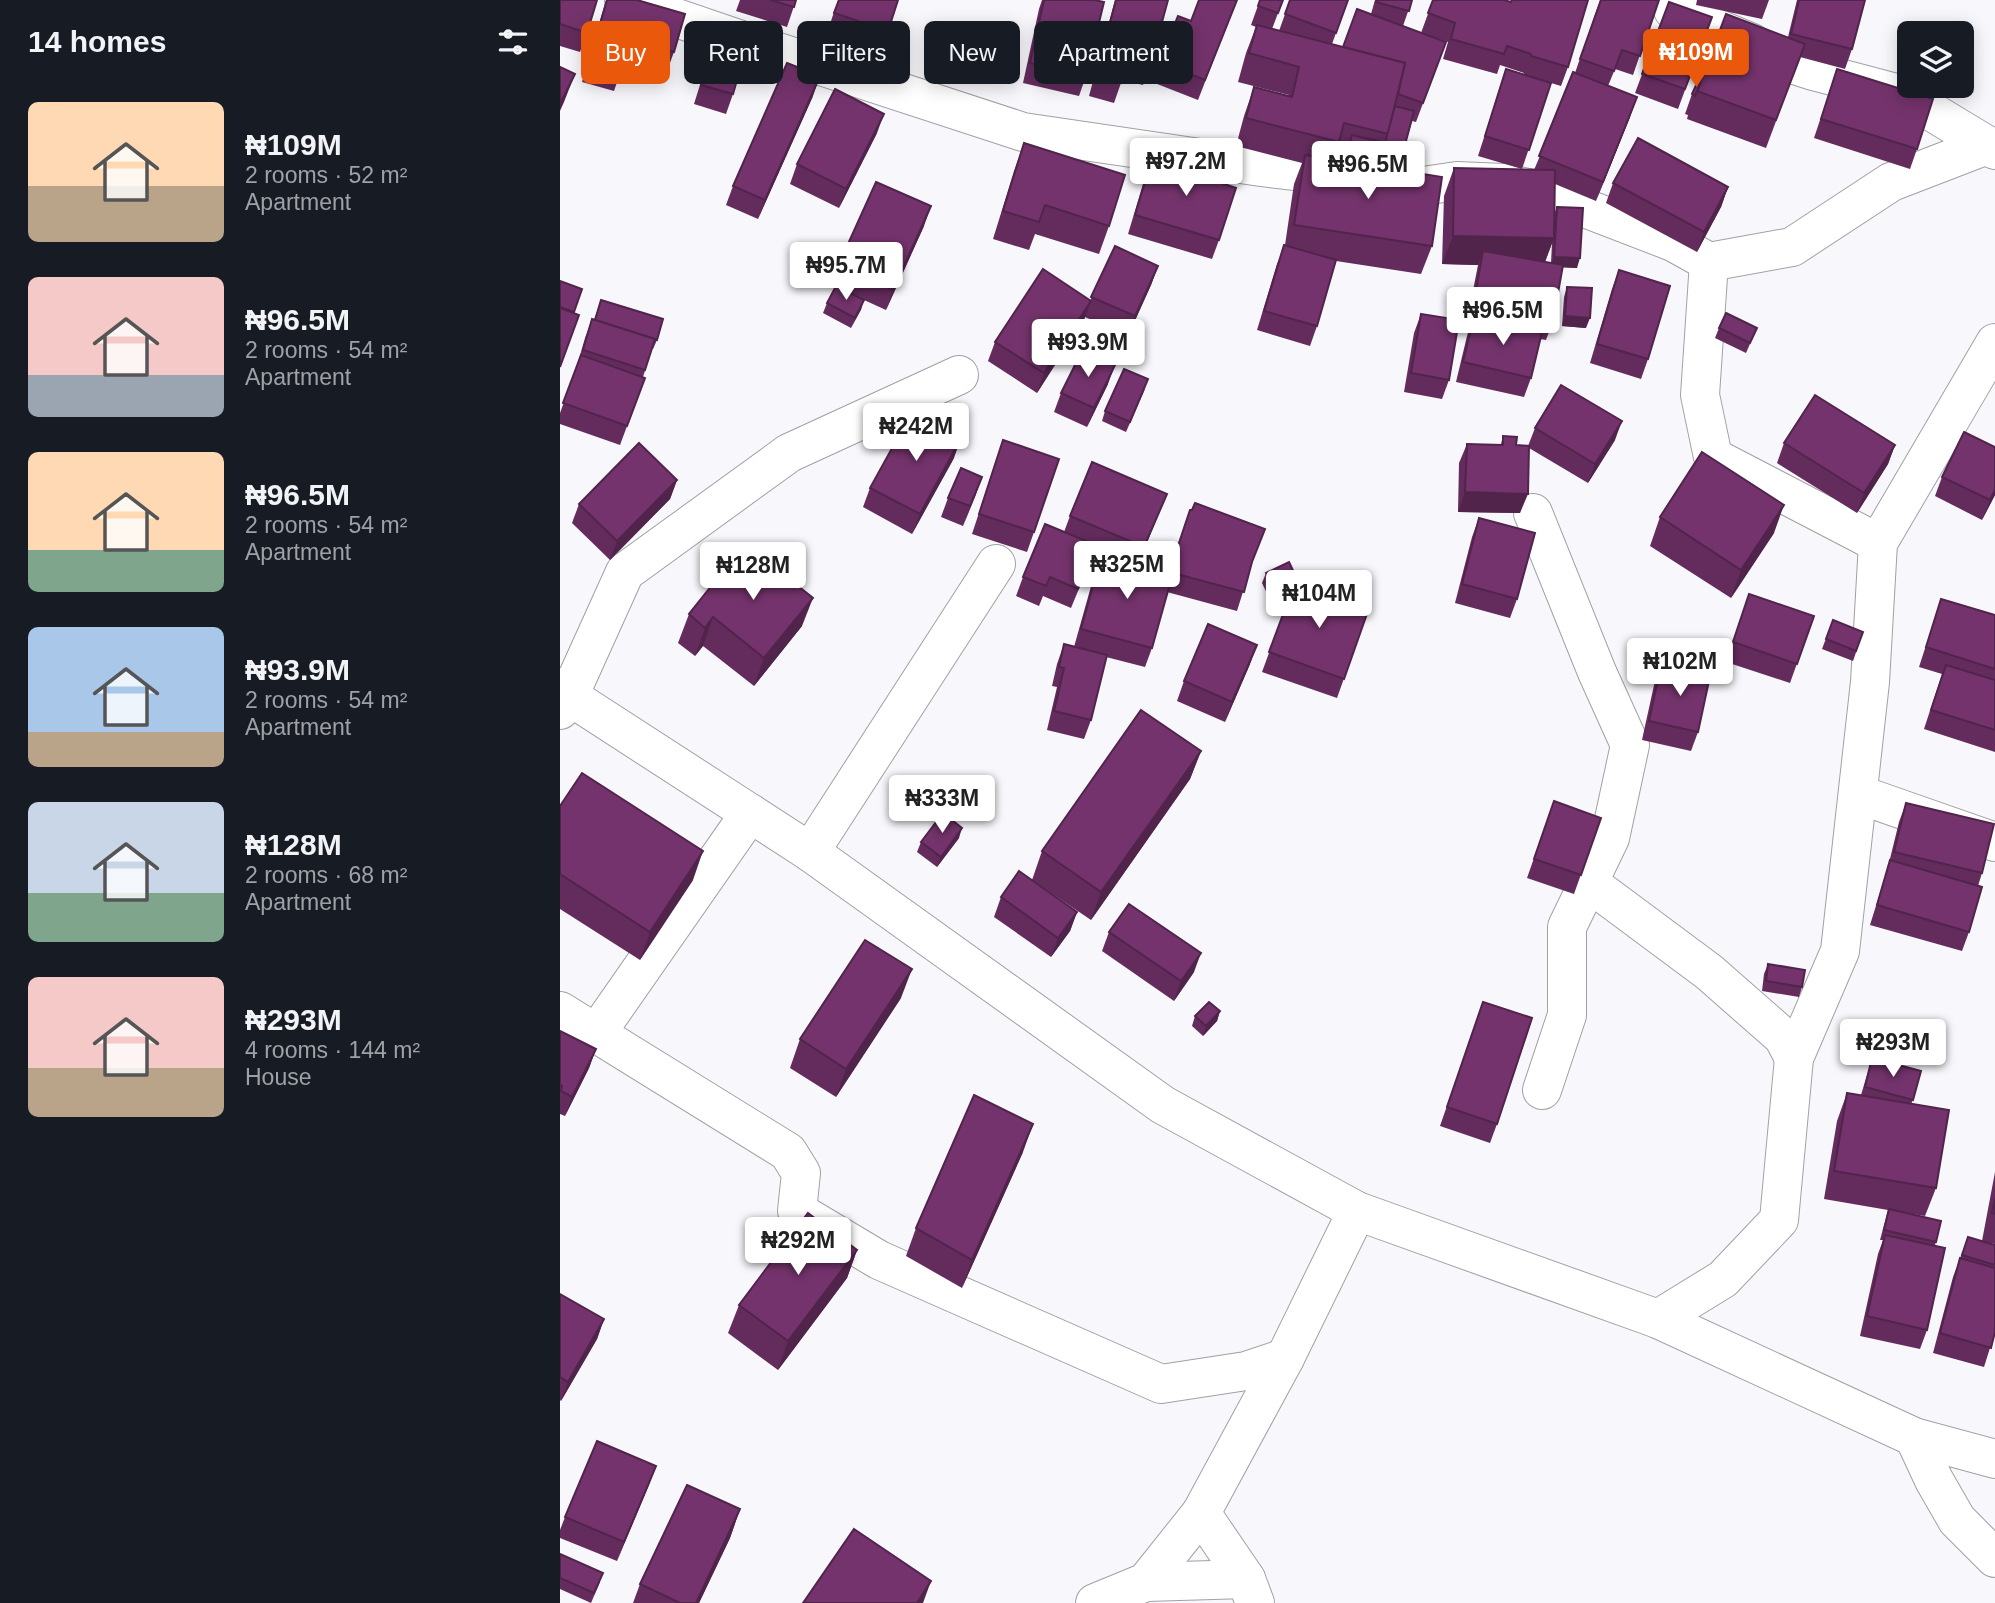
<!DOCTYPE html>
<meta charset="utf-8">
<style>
:root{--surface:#171b24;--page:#20242c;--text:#f1f3f6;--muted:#9ea1a6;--accent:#ea580c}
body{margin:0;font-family:Arial,sans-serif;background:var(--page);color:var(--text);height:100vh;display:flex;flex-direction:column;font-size:26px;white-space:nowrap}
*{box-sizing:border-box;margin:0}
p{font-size:23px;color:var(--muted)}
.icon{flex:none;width:38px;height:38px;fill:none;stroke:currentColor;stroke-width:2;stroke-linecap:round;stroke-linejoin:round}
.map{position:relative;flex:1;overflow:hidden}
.sheet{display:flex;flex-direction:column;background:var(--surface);width:560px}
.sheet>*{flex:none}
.banner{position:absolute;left:21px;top:21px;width:665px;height:63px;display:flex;gap:14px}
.tools{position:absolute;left:1337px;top:21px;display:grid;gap:14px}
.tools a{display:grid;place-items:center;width:77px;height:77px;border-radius:10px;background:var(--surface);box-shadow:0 4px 18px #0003;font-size:35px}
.price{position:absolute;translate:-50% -60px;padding:0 16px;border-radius:7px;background:#fff;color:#222;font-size:23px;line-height:46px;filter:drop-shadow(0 2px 4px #0008)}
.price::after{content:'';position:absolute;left:50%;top:42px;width:21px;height:16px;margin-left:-10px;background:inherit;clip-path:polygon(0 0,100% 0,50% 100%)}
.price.current{background:var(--accent);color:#fff}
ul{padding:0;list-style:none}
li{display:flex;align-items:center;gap:21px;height:175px;padding:0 28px}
li span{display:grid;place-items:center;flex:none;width:196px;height:140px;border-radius:10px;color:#555}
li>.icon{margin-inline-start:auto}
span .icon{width:84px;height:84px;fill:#fffc;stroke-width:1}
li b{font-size:30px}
h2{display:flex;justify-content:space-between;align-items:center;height:84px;padding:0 28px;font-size:30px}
.chip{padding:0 24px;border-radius:10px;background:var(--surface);box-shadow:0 4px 18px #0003;font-size:24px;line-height:63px}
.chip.current{background:var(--accent);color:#fff}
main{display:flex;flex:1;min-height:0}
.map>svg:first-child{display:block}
</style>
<main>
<section class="sheet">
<h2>14 homes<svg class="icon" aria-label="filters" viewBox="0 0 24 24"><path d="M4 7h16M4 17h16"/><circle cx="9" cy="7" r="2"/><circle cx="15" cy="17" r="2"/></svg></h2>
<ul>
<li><span style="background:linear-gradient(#ffd9b3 60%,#b9a48a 0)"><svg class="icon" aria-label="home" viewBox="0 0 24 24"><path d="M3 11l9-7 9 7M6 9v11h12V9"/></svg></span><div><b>₦109M</b><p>2 rooms · 52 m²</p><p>Apartment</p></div></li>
<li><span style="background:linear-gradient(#f6c9c9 70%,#9aa5b1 0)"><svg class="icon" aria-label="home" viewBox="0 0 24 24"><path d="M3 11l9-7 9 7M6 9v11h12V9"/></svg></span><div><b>₦96.5M</b><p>2 rooms · 54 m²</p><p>Apartment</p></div></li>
<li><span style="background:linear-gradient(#ffd9b3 70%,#7fa58c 0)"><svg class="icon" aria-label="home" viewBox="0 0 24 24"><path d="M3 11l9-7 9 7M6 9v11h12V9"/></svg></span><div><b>₦96.5M</b><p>2 rooms · 54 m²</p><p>Apartment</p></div></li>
<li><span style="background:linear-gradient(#a9c7e8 75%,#b9a48a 0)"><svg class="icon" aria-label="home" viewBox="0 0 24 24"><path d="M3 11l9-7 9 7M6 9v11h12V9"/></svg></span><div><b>₦93.9M</b><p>2 rooms · 54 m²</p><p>Apartment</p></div></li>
<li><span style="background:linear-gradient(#c9d6e8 65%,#7fa58c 0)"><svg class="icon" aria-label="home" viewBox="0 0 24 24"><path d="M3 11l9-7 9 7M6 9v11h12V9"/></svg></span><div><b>₦128M</b><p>2 rooms · 68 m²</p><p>Apartment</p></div></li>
<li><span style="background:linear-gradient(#f6c9c9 65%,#b9a48a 0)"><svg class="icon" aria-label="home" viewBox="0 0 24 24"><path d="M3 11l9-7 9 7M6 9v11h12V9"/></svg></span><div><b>₦293M</b><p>4 rooms · 144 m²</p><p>House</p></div></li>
</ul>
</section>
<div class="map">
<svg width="1435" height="1603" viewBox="0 0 1435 1603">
<rect width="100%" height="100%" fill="#f8f8fc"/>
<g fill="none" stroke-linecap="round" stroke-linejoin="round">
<defs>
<g id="minor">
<polyline points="64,0 178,39 463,132 701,167 827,182 863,186 897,181 944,183 978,190 1113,242 1149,262 1140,395 1153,457 1318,543"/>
<polyline points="1113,10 1192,43 1213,58 1253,71 1344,95 1435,150"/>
<polyline points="1149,262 1232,247 1331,182 1427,145"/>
<polyline points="973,513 1037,672 1070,745 1050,838 1007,927 1007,1015 982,1090"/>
<polyline points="0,687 9,696 250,852 603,1105 797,1211 1098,1319 1354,1437 1435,1459"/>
<polyline points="0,710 9,696 65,572 229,453 399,375"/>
<polyline points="1298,794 1435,842"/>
<polyline points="250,852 436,564"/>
<polyline points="1028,882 1149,972 1223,1037 1234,1058"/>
<polyline points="0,1011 228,1152 241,1173 237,1211 319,1260 601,1384 686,1371 725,1358"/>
<polyline points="36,1034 190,813"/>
<polyline points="1098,1319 1163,1279 1219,1220 1234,1058 1280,951 1310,682 1318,543 1435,343"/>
<polyline points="1354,1437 1374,1480 1397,1520 1435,1558"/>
<polyline points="641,1513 686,1579 695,1603"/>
<polyline points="586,1582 686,1579"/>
<polyline points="535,1603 586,1582 641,1513 725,1358 797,1211"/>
</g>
</defs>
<!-- minor casing -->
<use href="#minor" stroke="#a1a1a5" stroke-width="40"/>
<!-- minor -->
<use href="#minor" stroke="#fff" stroke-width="38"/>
</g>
<!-- wall -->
<g fill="#642c5d" fill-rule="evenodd">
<polygon points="0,0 27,33 20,52 0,46"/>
<polygon points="46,0 77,0 114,52 107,71 65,59 54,91 22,82"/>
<polygon points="180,0 236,0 227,27 176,11"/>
<polygon points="278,0 338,0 321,50 267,33"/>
<polygon points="482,0 534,0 526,76 519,96 463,83 479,9"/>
<polygon points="555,0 608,0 590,66 583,85 562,80 554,103 529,96"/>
<polygon points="677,0 638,100 592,82 599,62 631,21"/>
<path d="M700,0H723L712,29L719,31L730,0H788L772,44L783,47L811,14L815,0H852L843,26L886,42L856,122L852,121L842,156L837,170L872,246L861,274L776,261L757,326L750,346L697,330L717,264L725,245L734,184L742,163L676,146L684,116L694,87L729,96V95L678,82L686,53L696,27L691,25ZM775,152L785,154L783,161L773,160Z"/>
<path d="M873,0L950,2L951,0H1028L1008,67L1001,86L991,83L962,169L974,170L1015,73L1040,0H1099L1073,75L1055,69L1048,86L1070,117L1036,201L995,184L994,214L997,207L1017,268L1003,267L993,321L986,340L980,339L971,378L964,397L896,382L907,336L910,327L906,326L918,265L882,264L884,196L894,168L962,169L918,156L946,69L964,74V73L940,65L937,74L883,59L888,42L861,33ZM992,243L991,263L985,262Z"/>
<polygon points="1137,0 1209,0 1202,19 1136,5"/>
<polygon points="1237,0 1305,0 1292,49 1285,69 1240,57 1206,148 1127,119 1128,115 1125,114 1132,94 1140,84 1228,37"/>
<polygon points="1109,2 1152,17 1118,109 1075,93"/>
<polygon points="154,40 173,94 166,114 134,104"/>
<polygon points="1277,69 1357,149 1350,169 1254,138"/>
<polygon points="253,96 198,219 166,205 173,186"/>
<polygon points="317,133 279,208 230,184 237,164"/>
<polygon points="464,143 549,226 539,254 475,234 469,250 433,239 454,171"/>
<polygon points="593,155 664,184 659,240 652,259 568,234 586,174"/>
<polygon points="1053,183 1168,187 1161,207 1137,252 1046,203"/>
<polygon points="364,226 326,310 304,300 291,328 263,313 267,303 275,287 271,285 278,266"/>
<polygon points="555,246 598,266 591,285 568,336 525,317 477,393 428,361 435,342 530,301"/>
<polygon points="1059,270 1088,359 1081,379 1030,363 1052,289"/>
<polygon points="1007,287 1026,328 1002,326 1004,297"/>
<polygon points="41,300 97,340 93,349 92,349 83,377 85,378 60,445 0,424 0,413 16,369 25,338 32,319 34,320"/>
<polygon points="861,314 889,380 882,399 844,392 854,333"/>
<polygon points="1159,328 1197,328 1186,353 1155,338"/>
<polygon points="555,341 547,361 548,384 527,427 494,412 501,393 516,362 514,362 518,352"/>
<polygon points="585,389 566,432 542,421 545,411"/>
<polygon points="975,428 1055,440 1028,483 969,448 960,513 898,512 899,463 907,444 941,444 943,436 956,445 968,446"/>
<polygon points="443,440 474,532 467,552 412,534"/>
<polygon points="1224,443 1335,445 1328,464 1297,513 1217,463"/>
<polygon points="1435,447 1435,495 1422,520 1375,496 1382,477"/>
<polygon points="394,458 352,534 303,507 310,488"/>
<polygon points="422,477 403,526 381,517 388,498"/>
<polygon points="117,480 110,499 50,560 12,523 19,504"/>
<polygon points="607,494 578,563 609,571 630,510 691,566 677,611 607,592 592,648 585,667 546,657 531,720 524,739 487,730 497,687 492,686 497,664 504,644 514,647 535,572 542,553 548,554 534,549 511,608 483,596 479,606 456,596 463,577 504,532 510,516"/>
<polygon points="1100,517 1214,533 1171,598 1090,546"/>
<polygon points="919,518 957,599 950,618 895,603 912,537"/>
<polygon points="706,573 809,608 777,698 702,672 731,593 711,602 702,583"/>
<polygon points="1189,594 1254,616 1230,683 1166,662"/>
<polygon points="1381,599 1435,615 1435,752 1364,729 1382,674 1359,667"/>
<polygon points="129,614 242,626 194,686 143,646 135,656 118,643"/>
<polygon points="1273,620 1303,632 1293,661 1262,649"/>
<polygon points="690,664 665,722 617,701 624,681"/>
<polygon points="1101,665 1138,732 1131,751 1082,740 1094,685"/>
<polygon points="641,751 630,779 531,920 472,880 482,851"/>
<polygon points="994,801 1041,818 1014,894 967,878"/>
<polygon points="1346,803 1422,873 1418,886 1409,932 1402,951 1310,925 1328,867 1339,822"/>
<polygon points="0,806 133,880 80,960 0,909"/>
<polygon points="399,838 377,867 357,852 361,842"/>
<polygon points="441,897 517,912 510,931 491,957 434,917"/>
<polygon points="549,932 634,972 614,1001 542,951"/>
<polygon points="1208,964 1242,987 1239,997 1202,991 1204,974"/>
<polygon points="341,998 276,1097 230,1068 240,1039"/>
<polygon points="923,1002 937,1124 930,1143 880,1126"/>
<polygon points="660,1011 657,1021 643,1036 632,1026 635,1016"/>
<polygon points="0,1031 36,1049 29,1068 5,1116 0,1114"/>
<polygon points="1312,1058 1353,1100 1351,1104 1376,1188 1365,1216 1340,1212 1376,1242 1375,1245 1367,1330 1360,1349 1300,1336 1318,1254 1323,1240 1320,1240 1328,1210 1264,1199 1277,1121 1287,1093 1301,1095"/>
<polygon points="463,1152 402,1288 346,1256 356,1228"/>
<polygon points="1435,1172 1435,1244 1425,1242 1435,1245 1435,1332 1424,1367 1373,1353 1393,1277 1408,1237 1422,1241"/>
<polygon points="297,1250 287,1278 218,1370 168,1333 179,1305"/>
<polygon points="0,1294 44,1319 37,1339 1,1401 0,1400"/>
<polygon points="96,1466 57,1561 0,1538 0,1530 5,1517"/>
<polygon points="180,1509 170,1538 139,1603 73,1603 80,1584"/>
<polygon points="0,1554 40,1582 31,1603 0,1589"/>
</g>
<!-- shaded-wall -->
<g fill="#51244c">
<polygon points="15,74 4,102 0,111 0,104"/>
<polygon points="260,76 253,96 198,219 205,200"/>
<polygon points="1077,97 1070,117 1036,201 1043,182"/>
<polygon points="324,114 317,133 279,208 286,189"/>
<polygon points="1168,187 1161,207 1137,252 1144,232"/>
<polygon points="371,206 364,226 326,310 333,290"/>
<polygon points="893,236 994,238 983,267 923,251 918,265 882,264"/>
<polygon points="994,257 1020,258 1017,268 991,267"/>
<polygon points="598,266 591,285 568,336 575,316"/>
<polygon points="304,300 301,310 291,328 295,318"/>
<polygon points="531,301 524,320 477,393 484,373"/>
<polygon points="1005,316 1030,318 1026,328 1002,326"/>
<polygon points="555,365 548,384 527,427 534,408"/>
<polygon points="1062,421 1055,440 1028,483 1035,464"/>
<polygon points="401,438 394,458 352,534 360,514"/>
<polygon points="1335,445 1328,464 1297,513 1304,493"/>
<polygon points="422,477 415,497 403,526 410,506"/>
<polygon points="117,480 110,499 50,560 57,541"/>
<polygon points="1435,490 1435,495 1422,520 1430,500"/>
<polygon points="905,492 968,494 960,513 898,512"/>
<polygon points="607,494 599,513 577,567 584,547"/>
<polygon points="1224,505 1214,533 1171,598 1181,570"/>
<polygon points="536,545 529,564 511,608 518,589"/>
<polygon points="738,581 734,591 711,602 715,592"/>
<polygon points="253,598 242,626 194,686 204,658"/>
<polygon points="153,617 143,646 135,656 145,628"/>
<polygon points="697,645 690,664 665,722 672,702"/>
<polygon points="641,751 630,779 531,920 541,892"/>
<polygon points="402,828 399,838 377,867 381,857"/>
<polygon points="143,851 133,880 80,960 90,932"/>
<polygon points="517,912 510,931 491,957 498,938"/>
<polygon points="641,953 634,972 614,1001 621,981"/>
<polygon points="352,969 341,998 276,1097 286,1069"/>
<polygon points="660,1011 657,1021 643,1036 646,1026"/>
<polygon points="36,1049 29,1068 5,1116 12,1097"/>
<polygon points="473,1124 463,1152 402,1288 412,1260"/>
<polygon points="297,1250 287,1278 218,1370 228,1341"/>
<polygon points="44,1319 37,1339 1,1401 8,1382"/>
<polygon points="96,1466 89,1485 57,1561 64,1542"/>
<polygon points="180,1509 170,1538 139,1603 136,1603"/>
<polygon points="371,1581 363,1603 357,1603"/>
</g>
<!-- building -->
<g fill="#74336c" stroke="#51244c" stroke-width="2">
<polygon points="0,0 37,0 27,33 0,24"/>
<polygon points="47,0 77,0 125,14 114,52 71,39 61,72 29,62"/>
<polygon points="210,0 236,0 234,7"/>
<polygon points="279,0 338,0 328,31 274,13"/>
<polygon points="484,0 534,0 544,2 526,76 470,63"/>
<polygon points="556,0 608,0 590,66 567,60 561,83 536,76"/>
<polygon points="639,0 677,0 645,80 599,62 618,16 631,21"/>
<polygon points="700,0 723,0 718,13 698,6"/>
<polygon points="730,0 788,0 776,33 725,14"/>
<polygon points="817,0 852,0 849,11 816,2"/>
<polygon points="873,0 944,0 951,2 952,0 1028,0 1008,67 971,56 971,54 947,46 944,54 891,39 895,23 868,13"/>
<polygon points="1041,0 1099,0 1080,56 1062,50 1054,71 1020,59"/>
<polygon points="1239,0 1305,0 1292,49 1231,34"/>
<polygon points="1109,2 1152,17 1125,89 1082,74"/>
<polygon points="797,9 886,42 863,103 838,94 845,63 783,47"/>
<polygon points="1166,14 1245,44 1216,120 1137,91"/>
<polygon points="697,25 845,63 828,134 784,123 779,142 686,118 694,87 732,97 739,67 689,53"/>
<polygon points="154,40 186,49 173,94 141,85"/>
<polygon points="227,63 260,76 205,200 173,186"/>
<polygon points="0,67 15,74 0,104"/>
<polygon points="946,69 991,83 969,150 925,136"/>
<polygon points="1277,69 1373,99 1357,149 1261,119"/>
<polygon points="1013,72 1077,97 1043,182 979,156"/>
<polygon points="1137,83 1140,84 1135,96 1132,94"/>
<polygon points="275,89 324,114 286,189 237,164"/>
<polygon points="835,106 854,111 842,156 790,142 792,135 825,143"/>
<polygon points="1078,138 1168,187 1144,232 1053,183"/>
<polygon points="464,143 565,175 549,226 485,205 479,222 443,211"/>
<polygon points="593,155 666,177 664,184 676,188 659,240 575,215"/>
<polygon points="745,155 882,177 872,246 734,225"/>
<polygon points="894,168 995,170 994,238 893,236"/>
<polygon points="316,182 371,206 333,290 278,266"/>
<polygon points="997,207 1023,208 1020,258 994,257"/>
<polygon points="724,245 776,260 757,326 704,311"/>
<polygon points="555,246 598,266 575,316 531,297"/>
<polygon points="923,251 1003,265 993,321 913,307"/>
<polygon points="483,269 531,301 484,373 435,342"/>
<polygon points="1059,270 1110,286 1088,359 1037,344"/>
<polygon points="0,281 22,289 14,312 0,307"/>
<polygon points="276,286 304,300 295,318 267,303"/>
<polygon points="1007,287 1032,288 1030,318 1005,316"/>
<polygon points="41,300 103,319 97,340 35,320"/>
<polygon points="0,308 19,315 0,367"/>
<polygon points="1166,313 1197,328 1190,343 1159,328"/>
<polygon points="861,314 899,320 889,380 851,373"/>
<polygon points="914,316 982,332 971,378 903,362"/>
<polygon points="32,319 95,339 85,370 23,350"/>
<polygon points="529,329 555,341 546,360 523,349 521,353 518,352"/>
<polygon points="523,349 555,365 534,408 501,393"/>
<polygon points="21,355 85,378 67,426 3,403"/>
<polygon points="564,369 588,379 570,422 545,411"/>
<polygon points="1001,385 1062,421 1035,464 975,428"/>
<polygon points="1255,395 1335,445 1304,493 1224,443"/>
<polygon points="352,412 401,438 360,514 310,488"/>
<polygon points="1404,432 1435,447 1435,490 1430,500 1382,477"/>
<polygon points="943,436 957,437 956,445 969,446 968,494 905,492 907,444 943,445"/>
<polygon points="443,440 499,459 474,532 419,514"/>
<polygon points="79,443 117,480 57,541 19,504"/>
<polygon points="1142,452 1224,505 1181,570 1100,517"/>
<polygon points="532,462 607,494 584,547 510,516"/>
<polygon points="401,468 422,477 410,506 388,498"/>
<polygon points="635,503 705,529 692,562 684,592 613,573 615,562 613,561 630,510 632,510"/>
<polygon points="919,518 975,533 957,599 902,584"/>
<polygon points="485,524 536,545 518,589 490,577 486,586 463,577"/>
<polygon points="185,544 253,598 204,658 153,617 145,628 129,614"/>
<polygon points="542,553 613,573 592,648 521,629"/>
<polygon points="729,562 738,581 715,592 706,573"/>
<polygon points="735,582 809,608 784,679 709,652"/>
<polygon points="1189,594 1254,616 1237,664 1173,642"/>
<polygon points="1381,599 1435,615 1435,669 1366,647"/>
<polygon points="1273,620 1303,632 1296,651 1266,639"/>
<polygon points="648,624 697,645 672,702 624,681"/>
<polygon points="504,644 547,655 531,720 494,711 504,668 499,667"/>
<polygon points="1101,665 1150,676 1138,732 1089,721"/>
<polygon points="1386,665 1435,680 1435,730 1371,710"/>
<polygon points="581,710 641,751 541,892 482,851"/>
<polygon points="22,773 143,851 90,932 0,874 0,806"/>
<polygon points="994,801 1041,818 1021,875 974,859"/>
<polygon points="1346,803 1434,824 1422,873 1334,852"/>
<polygon points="383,813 402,828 381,857 361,842"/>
<polygon points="1330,860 1422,887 1409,932 1317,905"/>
<polygon points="459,871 517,912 498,938 441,897"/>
<polygon points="569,904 641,953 621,981 549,932"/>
<polygon points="305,940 352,969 286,1069 240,1039"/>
<polygon points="1208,964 1245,970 1242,987 1206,981"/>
<polygon points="649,1002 660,1011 646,1026 635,1016"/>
<polygon points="923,1002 972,1018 937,1124 887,1107"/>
<polygon points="0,1031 36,1049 12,1097 1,1091 2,1086 0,1085"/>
<polygon points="1312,1058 1361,1071 1353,1100 1305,1087"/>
<polygon points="1287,1093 1389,1110 1376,1188 1274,1171"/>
<polygon points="414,1095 473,1124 412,1260 356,1228"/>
<polygon points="1435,1198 1435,1214 1432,1213"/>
<polygon points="1329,1209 1381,1221 1376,1242 1324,1230"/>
<polygon points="248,1213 297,1250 228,1341 179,1305"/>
<polygon points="1325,1235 1385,1248 1367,1330 1307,1316"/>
<polygon points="1408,1237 1435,1245 1435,1265 1402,1255"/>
<polygon points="1400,1258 1435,1268 1435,1332 1431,1348 1380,1333"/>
<polygon points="0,1294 44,1319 8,1382 0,1377"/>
<polygon points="37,1441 96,1466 64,1542 5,1517"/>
<polygon points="127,1485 180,1509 136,1603 120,1603 80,1584"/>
<polygon points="294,1529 371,1581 357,1603 243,1603"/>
<polygon points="0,1554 43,1573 34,1593 0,1578"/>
</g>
</svg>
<div class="tools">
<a><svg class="icon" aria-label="layers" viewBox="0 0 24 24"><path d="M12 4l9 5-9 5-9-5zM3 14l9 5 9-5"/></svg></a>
</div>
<b class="price current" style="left:1136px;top:89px">₦109M</b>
<b class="price" style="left:626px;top:198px">₦97.2M</b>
<b class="price" style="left:808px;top:201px">₦96.5M</b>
<b class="price" style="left:286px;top:302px">₦95.7M</b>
<b class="price" style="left:943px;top:347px">₦96.5M</b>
<b class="price" style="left:528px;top:379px">₦93.9M</b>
<b class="price" style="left:356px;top:463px">₦242M</b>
<b class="price" style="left:567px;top:601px">₦325M</b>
<b class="price" style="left:193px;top:602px">₦128M</b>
<b class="price" style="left:759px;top:630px">₦104M</b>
<b class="price" style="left:1120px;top:698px">₦102M</b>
<b class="price" style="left:382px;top:835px">₦333M</b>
<b class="price" style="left:1333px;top:1079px">₦293M</b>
<b class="price" style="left:238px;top:1277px">₦292M</b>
<div class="banner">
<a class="chip current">Buy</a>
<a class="chip">Rent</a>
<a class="chip">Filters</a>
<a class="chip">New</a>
<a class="chip">Apartment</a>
</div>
</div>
</main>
